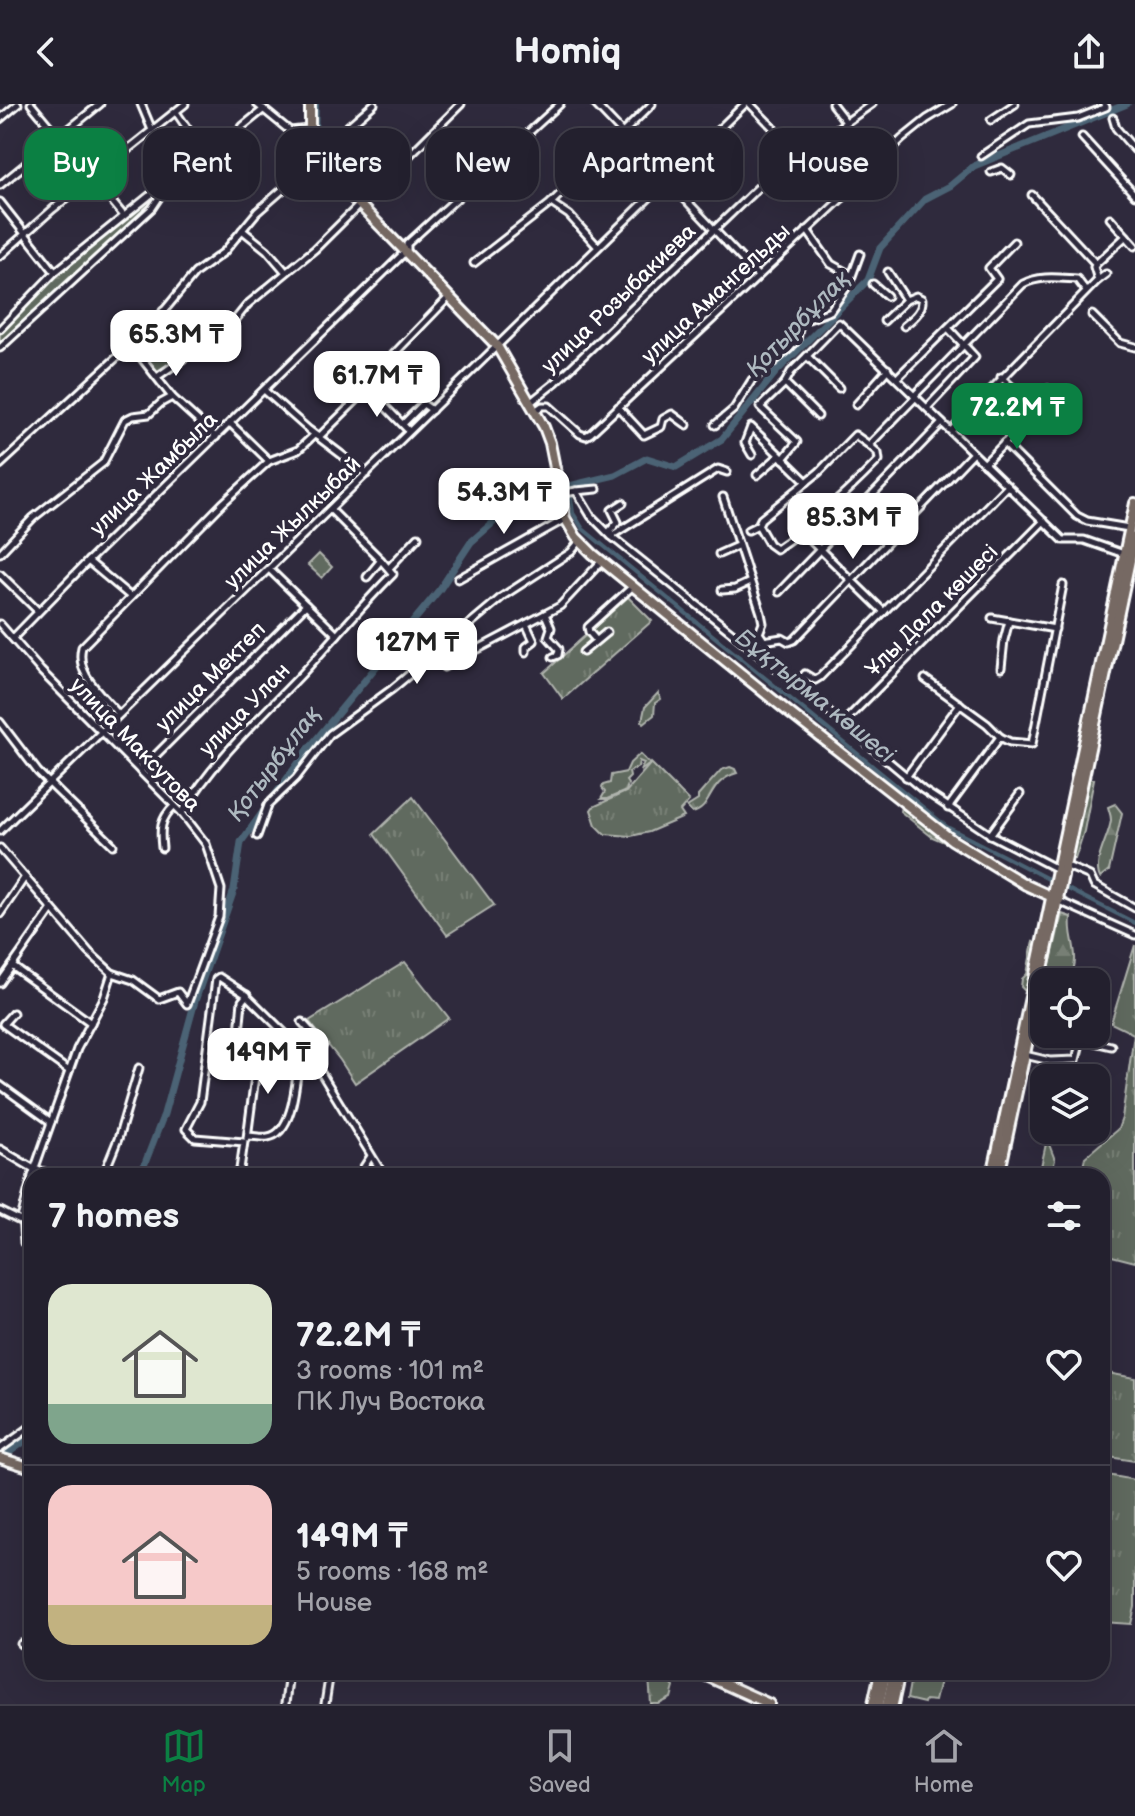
<!DOCTYPE html>
<meta charset="utf-8">
<style>
:root{--surface:#23202e;--page:#2b2836;--text:#f1f3f6;--muted:#a3a3aa;--line:#403e4a;--accent:#0b8043}
body{margin:0;font-family:"Balsamiq Sans",sans-serif;background:var(--page);color:var(--text);height:100vh;display:flex;flex-direction:column;font-size:30px;white-space:nowrap}
*{box-sizing:border-box;margin:0}
p{font-size:26px;color:var(--muted)}
.icon{flex:none;width:44px;height:44px;fill:none;stroke:currentColor;stroke-width:2;stroke-linecap:round;stroke-linejoin:round}
.map{position:relative;flex:1;overflow:hidden}
.details{position:absolute;left:24px;top:1064px;width:1086px;height:512px;display:flex;flex-direction:column;background:var(--surface);border-radius:24px;box-shadow:0 8px 32px #0002,0 0 0 2px var(--line)}
.details>*{flex:none}
.top-card{position:absolute;left:24px;top:24px;width:1088px;height:72px;display:flex;gap:16px}
.buttons{position:absolute;left:1030px;top:864px;display:grid;gap:16px}
.buttons a{display:grid;place-items:center;width:80px;height:80px;border-radius:16px;background:var(--surface);box-shadow:0 8px 32px #0002,0 0 0 2px var(--line);font-size:40px}
.price{position:absolute;translate:-50% -68px;padding:0 18px;border-radius:16px;background:#fff;color:#222;font-size:26px;line-height:52px;filter:drop-shadow(0 2px 4px #0008)}
.price::after{content:'';position:absolute;left:50%;top:48px;width:24px;height:18px;margin-left:-12px;background:inherit;clip-path:polygon(0 0,100% 0,50% 100%)}
.price.current{background:var(--accent);color:#fff}
ul{padding:0;list-style:none}
li{display:flex;align-items:center;gap:24px;height:200px;padding:0 24px}
li+li{border-top:2px solid var(--line)}
li span{display:grid;place-items:center;flex:none;width:224px;height:160px;border-radius:24px;color:#555}
li>.icon{margin-inline-start:auto}
span .icon{width:96px;height:96px;fill:#fffc;stroke-width:1}
li b{font-size:34px}
h2{display:flex;justify-content:space-between;align-items:center;height:96px;padding:0 24px;font-size:34px}
.chip{padding:0 28px;border-radius:24px;background:var(--surface);box-shadow:0 8px 32px #0002,0 0 0 2px var(--line);font-size:28px;line-height:72px}
.chip.current{background:var(--accent);color:#fff}
header{display:flex;justify-content:space-between;align-items:center;height:104px;padding:0 24px;background:var(--surface);font-size:36px;font-weight:700}
.tabs{display:flex;justify-content:space-around;align-items:center;height:112px;border-top:2px solid var(--line);background:var(--surface);font-size:22px;color:var(--muted)}
.tabs a{display:grid;justify-items:center;gap:4px}
.tabs .current{color:var(--accent)}
.map>svg:first-child{display:block}
</style>
<header><svg class="icon" aria-label="back" viewBox="0 0 24 24"><path d="M15 5l-7 7 7 7"/></svg>Homiq<svg class="icon" aria-label="share" viewBox="0 0 24 24"><path d="M12 15V3M7 8l5-5 5 5M5 13v7h14v-7"/></svg></header>
<div class="map">
<svg width="1135" height="1600" viewBox="0 0 1135 1600">
<defs>
<pattern id="grass-tufts" width="24" height="20" patternUnits="userSpaceOnUse" patternTransform="scale(2)"><rect width="24" height="20" fill="#606a5e"/><path d="M3 7l-1-3M5 7V3M7 7l1-3M15 17l-1-3M17 17v-4M19 17l1-3" fill="none" stroke="#788076"/></pattern>
<pattern id="forest-firs" width="22" height="20" patternUnits="userSpaceOnUse" patternTransform="scale(2)"><rect width="22" height="20" fill="#606a5e"/><path d="M5 1l3.5 6h-7zM16 11l3.5 6h-7z" fill="#788076"/></pattern>
</defs>
<rect width="100%" height="100%" fill="#2f2a3d"/>
<filter id="ink" filterUnits="userSpaceOnUse"><feTurbulence type="fractalNoise" baseFrequency=".0125" numOctaves="2"/><feDisplacementMap in="SourceGraphic" scale="16" xChannelSelector="R" yChannelSelector="G"/><feConvolveMatrix kernelMatrix="1 2 1 2 8 2 1 2 1" color-interpolation-filters="sRGB"/></filter>
<g filter="url(#ink)">
<!-- grass -->
<g fill="url(#grass-tufts)" stroke="#b0b4ae" stroke-width="2">
<path d="M162,215C182,232 172,236 174,257L160,269C149,262 142,253 139,240L143,232Z"/>
<polygon points="628,493 652,517 563,595 544,569"/>
<polygon points="651,659 689,697 680,707 684,713 649,728 631,732 605,730 596,721 591,706 593,703 626,688"/>
<polygon points="413,693 494,801 447,831 374,730"/>
<polygon points="1135,841 1135,1158 1108,1151 1102,1181 1102,1072 1081,1072 1085,1053 1118,1025 1122,1014 1134,930 1111,919"/>
<polygon points="405,858 449,914 355,979 340,956 309,917"/>
<polygon points="1102,1268 1135,1274 1135,1357 1102,1352"/>
<polygon points="1102,1370 1135,1376 1135,1503 1131,1520 1102,1518"/>
<polygon points="912,1568 942,1568 935,1597 925,1596 924,1599 907,1595"/>
</g>
<!-- forest -->
<g fill="url(#forest-firs)" stroke="#b0b4ae" stroke-width="2">
<polygon points="163,89 157,99 0,244 0,224 56,170 148,92"/>
<polygon points="658,589 661,595 655,599 654,611 644,619 642,617 645,603"/>
<polygon points="640,650 650,660 640,667 644,659 639,657 638,663 629,668 630,673 626,677 628,680 626,687 607,695 601,695 605,688 602,684 603,681 610,679 611,671 626,668 630,659"/>
<path d="M730,663L735,665L737,669C706,678 714,704 692,709L687,703L698,696V692L721,666Z"/>
<polygon points="1089,675 1094,675 1084,727 1075,755 1071,755 1085,678"/>
<path d="M1115,700L1122,709L1109,767L1100,774C1092,757 1109,734 1111,716C1111,711 1109,707 1108,703Z"/>
<polygon points="901,701 950,739 949,740 932,733 900,707"/>
<path d="M1062,810L1071,813C1069,828 1074,837 1075,852C1076,861 1072,869 1070,878H1046Z"/>
<polygon points="1033,837 1037,849 1026,888 1021,883 1022,875 1027,870"/>
<polygon points="1047,1035 1055,1056 1051,1072 1039,1072"/>
<polygon points="667,1568 669,1578 674,1583 671,1594 659,1600 651,1600 649,1573 644,1569"/>
</g>
<!-- park -->
<polygon fill="#606a5e" stroke="#b0b4ae" stroke-width="2" points="319,450 332,463 322,474 308,461"/>
<g fill="none" stroke-linecap="round" stroke-linejoin="round">
<!-- canal -->
<g stroke="#4b6474" stroke-width="4">
<polyline points="316,35 317,0"/>
<polyline points="571,394 573,409 583,425 947,723 1054,778"/>
<polyline points="1062,782 1135,819"/>
</g>
<!-- river -->
<g stroke="#4b6474" stroke-width="7">
<polyline points="565,383 615,371 647,354 676,363 722,335 776,268 868,176 880,144 925,95 950,82 974,62 1127,0"/>
<polyline points="140,1072 164,1010 195,897 234,786 241,738 310,643 440,485 471,438 521,394 542,389"/>
<polyline points="7,1350 32,1332"/>
</g>
<defs>
<g id="minor">
<polyline points="31,0 124,112"/>
<polyline points="141,0 152,26"/>
<polyline points="257,0 290,27 309,25"/>
<polyline points="595,0 758,172"/>
<polyline points="750,0 842,94"/>
<polyline points="832,0 846,18"/>
<polyline points="176,8 209,56"/>
<polyline points="1113,14 1116,24 1135,46"/>
<polyline points="0,15 18,0"/>
<polyline points="991,16 1015,0"/>
<polyline points="1082,33 1135,91"/>
<polyline points="801,50 872,0"/>
<polyline points="316,52 323,44 374,0"/>
<polyline points="981,52 1029,20 1078,14 1106,3 1104,0"/>
<polyline points="991,68 1002,64 1011,71"/>
<polyline points="0,81 100,0"/>
<polyline points="1032,91 1096,160 1126,132 1135,142"/>
<polyline points="0,98 55,168"/>
<polyline points="551,99 569,111 598,143"/>
<polyline points="1110,114 1126,132"/>
<polyline points="242,126 267,146 285,167"/>
<polyline points="807,126 831,160 851,171"/>
<polyline points="0,152 53,105 185,0"/>
<polyline points="474,159 551,99 652,0"/>
<polyline points="1098,176 1106,170"/>
<polyline points="873,180 887,192"/>
<polyline points="163,207 178,229 176,252 179,259"/>
<polyline points="1092,211 1120,239 1135,243"/>
<polyline points="884,217 906,196 888,168"/>
<path d="M904,222C912,215 923,208 922,195L916,192L906,196"/>
<polyline points="0,225 55,168 149,92 224,45 243,22 264,5"/>
<polyline points="129,242 133,243 172,293 216,333"/>
<polyline points="0,244 152,104 166,83"/>
<polyline points="807,252 791,268 785,279 818,312"/>
<polyline points="157,273 231,221 248,200 315,145 461,0"/>
<polyline points="1001,273 1030,300 1048,285"/>
<polyline points="897,274 997,175 989,164 1014,138"/>
<polyline points="367,284 408,326"/>
<polyline points="839,284 807,252 839,219 1063,436 1084,436 1124,450"/>
<polyline points="264,286 309,326 367,370"/>
<path d="M914,292L1023,180C1040,171 1058,174 1077,175L1086,187"/>
<polyline points="531,298 556,278 797,46"/>
<polyline points="856,301 888,265"/>
<polyline points="618,303 644,331 661,323 663,315 672,310 687,321"/>
<polyline points="927,304 975,253 948,224"/>
<polyline points="535,307 542,302 549,302 580,330 586,332 591,329 842,94 874,69 884,52 902,35 927,15 952,0"/>
<polyline points="403,320 423,300 432,306"/>
<polyline points="715,321 734,305 752,276 789,245 797,236 800,218 830,207 849,180 860,150"/>
<polyline points="951,327 1098,176 1094,163 1096,160"/>
<polyline points="1004,339 1077,412 1087,417 1129,424"/>
<polyline points="752,351 745,339 751,323 807,378"/>
<polyline points="783,355 797,338 760,303 785,279"/>
<polyline points="269,357 298,346 314,331 319,333 396,257 392,252 449,193"/>
<polyline points="984,360 1030,313"/>
<polyline points="0,361 154,219 195,169 224,148 257,108 311,61 318,58"/>
<polyline points="757,371 779,352"/>
<polyline points="576,387 597,385"/>
<polyline points="559,390 576,387 591,412 611,432 790,575 923,686 991,731 1057,765"/>
<polyline points="723,393 761,509 763,519 759,529 767,541 767,556"/>
<polyline points="331,406 381,456 367,473"/>
<path d="M758,421L769,440L776,445C813,420 847,389 879,356L878,349L869,341L916,293"/>
<polyline points="748,426 758,421 761,415 819,368 855,331 869,341"/>
<polyline points="801,427 884,508"/>
<polyline points="608,429 618,418 612,406 623,399"/>
<polyline points="611,432 718,365 727,368"/>
<polyline points="0,449 33,414 103,359 125,316 133,312 149,310 161,299 172,293"/>
<polyline points="719,450 737,442"/>
<polyline points="88,457 131,493"/>
<polyline points="389,464 418,433"/>
<polyline points="269,465 337,531"/>
<polyline points="0,470 37,506"/>
<polyline points="458,475 565,415"/>
<polyline points="722,486 735,485 750,478"/>
<polyline points="779,488 942,319"/>
<polyline points="545,510 551,524 548,533 559,545 558,551 553,553"/>
<polyline points="992,514 1055,525"/>
<polyline points="0,520 41,567 182,709 206,740 221,785 219,813 187,900 178,888 159,895 133,876 112,869 89,848 0,744"/>
<polyline points="526,520 534,537 526,543 526,548"/>
<polyline points="13,534 88,457 407,146 407,140 560,0"/>
<polyline points="596,536 589,528 588,523 632,483"/>
<polyline points="763,537 782,534 789,538 794,536 973,349"/>
<polyline points="583,548 607,528"/>
<polyline points="444,563 560,502 601,458"/>
<polyline points="1001,564 1004,536 1009,517"/>
<polyline points="925,575 987,620 1000,633"/>
<polyline points="796,581 805,570 815,576 820,573 1007,382"/>
<path d="M118,610C102,590 75,571 82,543L223,399L269,357L230,319"/>
<polyline points="0,618 38,668 113,741"/>
<polyline points="843,619 1044,417"/>
<polyline points="140,667 306,501"/>
<polyline points="906,673 960,600"/>
<polyline points="948,704 1000,633 1010,638 1032,640 1063,481"/>
<path d="M182,709C213,657 256,618 298,574C330,540 360,503 393,470L381,456"/>
<polyline points="0,727 745,0"/>
<polyline points="990,731 1020,690"/>
<polyline points="257,732 268,701 296,674 330,630 392,585 503,492 571,448 580,437"/>
<path d="M162,744C160,726 160,715 174,702"/>
<polyline points="1067,762 1090,772 1094,781 1135,804"/>
<polyline points="1059,797 1135,831"/>
<polyline points="0,810 25,773"/>
<polyline points="12,862 52,805"/>
<polyline points="0,879 12,862 91,919"/>
<polyline points="13,909 3,920 69,967"/>
<polyline points="302,918 323,941 313,958"/>
<polyline points="1032,918 1044,921"/>
<polyline points="1067,930 1081,935"/>
<polyline points="238,939 242,897 247,891"/>
<polyline points="1025,951 1050,957 1076,956 1081,935 1111,942"/>
<polyline points="0,981 51,1018"/>
<path d="M248,1032C254,1032 262,1034 268,1033C296,1029 296,968 300,946"/>
<polyline points="247,1034 260,934"/>
<polyline points="0,1045 34,1065 59,1072"/>
<polyline points="32,1072 77,945 104,894 112,869"/>
<polyline points="103,1072 118,1035 139,964"/>
<polyline points="239,1072 244,1038 195,1034 186,1025 200,998 216,875 219,873 245,890 315,959 384,1072"/>
<polyline points="358,1072 371,1052"/>
<polyline points="32,1073 22,1111 24,1139 32,1143"/>
<polyline points="0,1107 22,1118"/>
<polyline points="22,1111 32,1114"/>
<polyline points="0,1345 32,1322"/>
<polyline points="21,1540 32,1539"/>
<polyline points="285,1600 289,1568"/>
<polyline points="325,1600 330,1568"/>
</g>
<g id="major">
<polyline points="310,0 310,25 318,58 497,242 544,323 550,339 565,414 576,433 593,450 791,610 952,736 1026,781 1059,796"/>
<polyline points="992,1072 1135,399"/>
<polyline points="999,1072 1135,433"/>
<polyline points="0,1354 32,1364"/>
<polyline points="698,1568 769,1600"/>
<polyline points="873,1600 880,1568"/>
<polyline points="879,1600 886,1568"/>
<polyline points="887,1600 894,1568"/>
<polyline points="893,1600 900,1568"/>
</g>
</defs>
<!-- minor casing -->
<use href="#minor" stroke="#fff" stroke-width="11"/>
<!-- major casing -->
<use href="#major" stroke="#fff" stroke-width="14"/>
<!-- minor -->
<use href="#minor" stroke="#2f2a3d" stroke-width="5"/>
<!-- major -->
<use href="#major" stroke="#766964" stroke-width="8"/>
</g>
</g>
<g text-anchor="middle" dominant-baseline="central" stroke-width="8" stroke-linejoin="round" paint-order="stroke">
<!-- street labels -->
<g font-size="22" fill="#fff" stroke="#2f2a3d">
<text transform="translate(716 190) rotate(-43)">улица Амангельды</text>
<text transform="translate(619 195) rotate(-44)">улица Розыбакиева</text>
<text transform="translate(154 370) rotate(-44)">улица Жамбыла</text>
<text transform="translate(293 419) rotate(-44)">улица Жылкыбай</text>
<text transform="translate(932 507) rotate(-45)">Ұлы Дала көшесі</text>
<text transform="translate(211 573) rotate(-45)">улица Мектеп</text>
<text transform="translate(245 606) rotate(-46)">улица Улан</text>
<text transform="translate(135 641) rotate(46)">улица Максутова</text>
</g>
<!-- water labels -->
<g font-size="24" font-style="italic" fill="#aeb9c0" stroke="#2f2a3d">
<text transform="translate(798 220) rotate(-46)">Қотырбұлақ</text>
<text transform="translate(815 592) rotate(39)">Бұқтырма көшесі</text>
<text transform="translate(274 660) rotate(-53)">Қотырбұлақ</text>
</g>
</g>
</svg>
<div class="buttons">
<a><svg class="icon" aria-label="locate" viewBox="0 0 24 24"><circle cx="12" cy="12" r="6"/><path d="M12 2v4M12 18v4M2 12h4M18 12h4"/></svg></a>
<a><svg class="icon" aria-label="layers" viewBox="0 0 24 24"><path d="M12 4l9 5-9 5-9-5zM3 14l9 5 9-5"/></svg></a>
</div>
<b class="price" style="left:176px;top:274px">65.3M ₸</b>
<b class="price" style="left:377px;top:315px">61.7M ₸</b>
<b class="price current" style="left:1017px;top:347px">72.2M ₸</b>
<b class="price" style="left:504px;top:432px">54.3M ₸</b>
<b class="price" style="left:853px;top:457px">85.3M ₸</b>
<b class="price" style="left:417px;top:582px">127M ₸</b>
<b class="price" style="left:268px;top:992px">149M ₸</b>
<div class="top-card">
<a class="chip current">Buy</a>
<a class="chip">Rent</a>
<a class="chip">Filters</a>
<a class="chip">New</a>
<a class="chip">Apartment</a>
<a class="chip">House</a>
</div>
<section class="details">
<h2>7 homes<svg class="icon" aria-label="filters" viewBox="0 0 24 24"><path d="M4 7h16M4 17h16"/><circle cx="9" cy="7" r="2"/><circle cx="15" cy="17" r="2"/></svg></h2>
<ul>
<li><span style="background:linear-gradient(#dfe7d0 75%,#7fa58c 0)"><svg class="icon" aria-label="home" viewBox="0 0 24 24"><path d="M3 11l9-7 9 7M6 9v11h12V9"/></svg></span><div><b>72.2M ₸</b><p>3 rooms · 101 m²</p><p>ПК Луч Востока</p></div><svg class="icon" aria-label="heart" viewBox="0 0 24 24"><path d="M12 20l-8-8c-3-5 5-10 8-4 3-6 11-1 8 4z"/></svg></li>
<li><span style="background:linear-gradient(#f6c9c9 75%,#c2b280 0)"><svg class="icon" aria-label="home" viewBox="0 0 24 24"><path d="M3 11l9-7 9 7M6 9v11h12V9"/></svg></span><div><b>149M ₸</b><p>5 rooms · 168 m²</p><p>House</p></div><svg class="icon" aria-label="heart" viewBox="0 0 24 24"><path d="M12 20l-8-8c-3-5 5-10 8-4 3-6 11-1 8 4z"/></svg></li>
</ul>
</section>
</div>
<nav class="tabs">
<a class="current"><svg class="icon" aria-label="map" viewBox="0 0 24 24"><path d="M3 6l6-2 6 2 6-2v14l-6 2-6-2-6 2zM9 4v14M15 6v14"/></svg>Map</a>
<a><svg class="icon" aria-label="saved" viewBox="0 0 24 24"><path d="M7 4h10v16l-5-4-5 4z"/></svg>Saved</a>
<a><svg class="icon" aria-label="home" viewBox="0 0 24 24"><path d="M3 11l9-7 9 7M6 9v11h12V9"/></svg>Home</a>
</nav>
